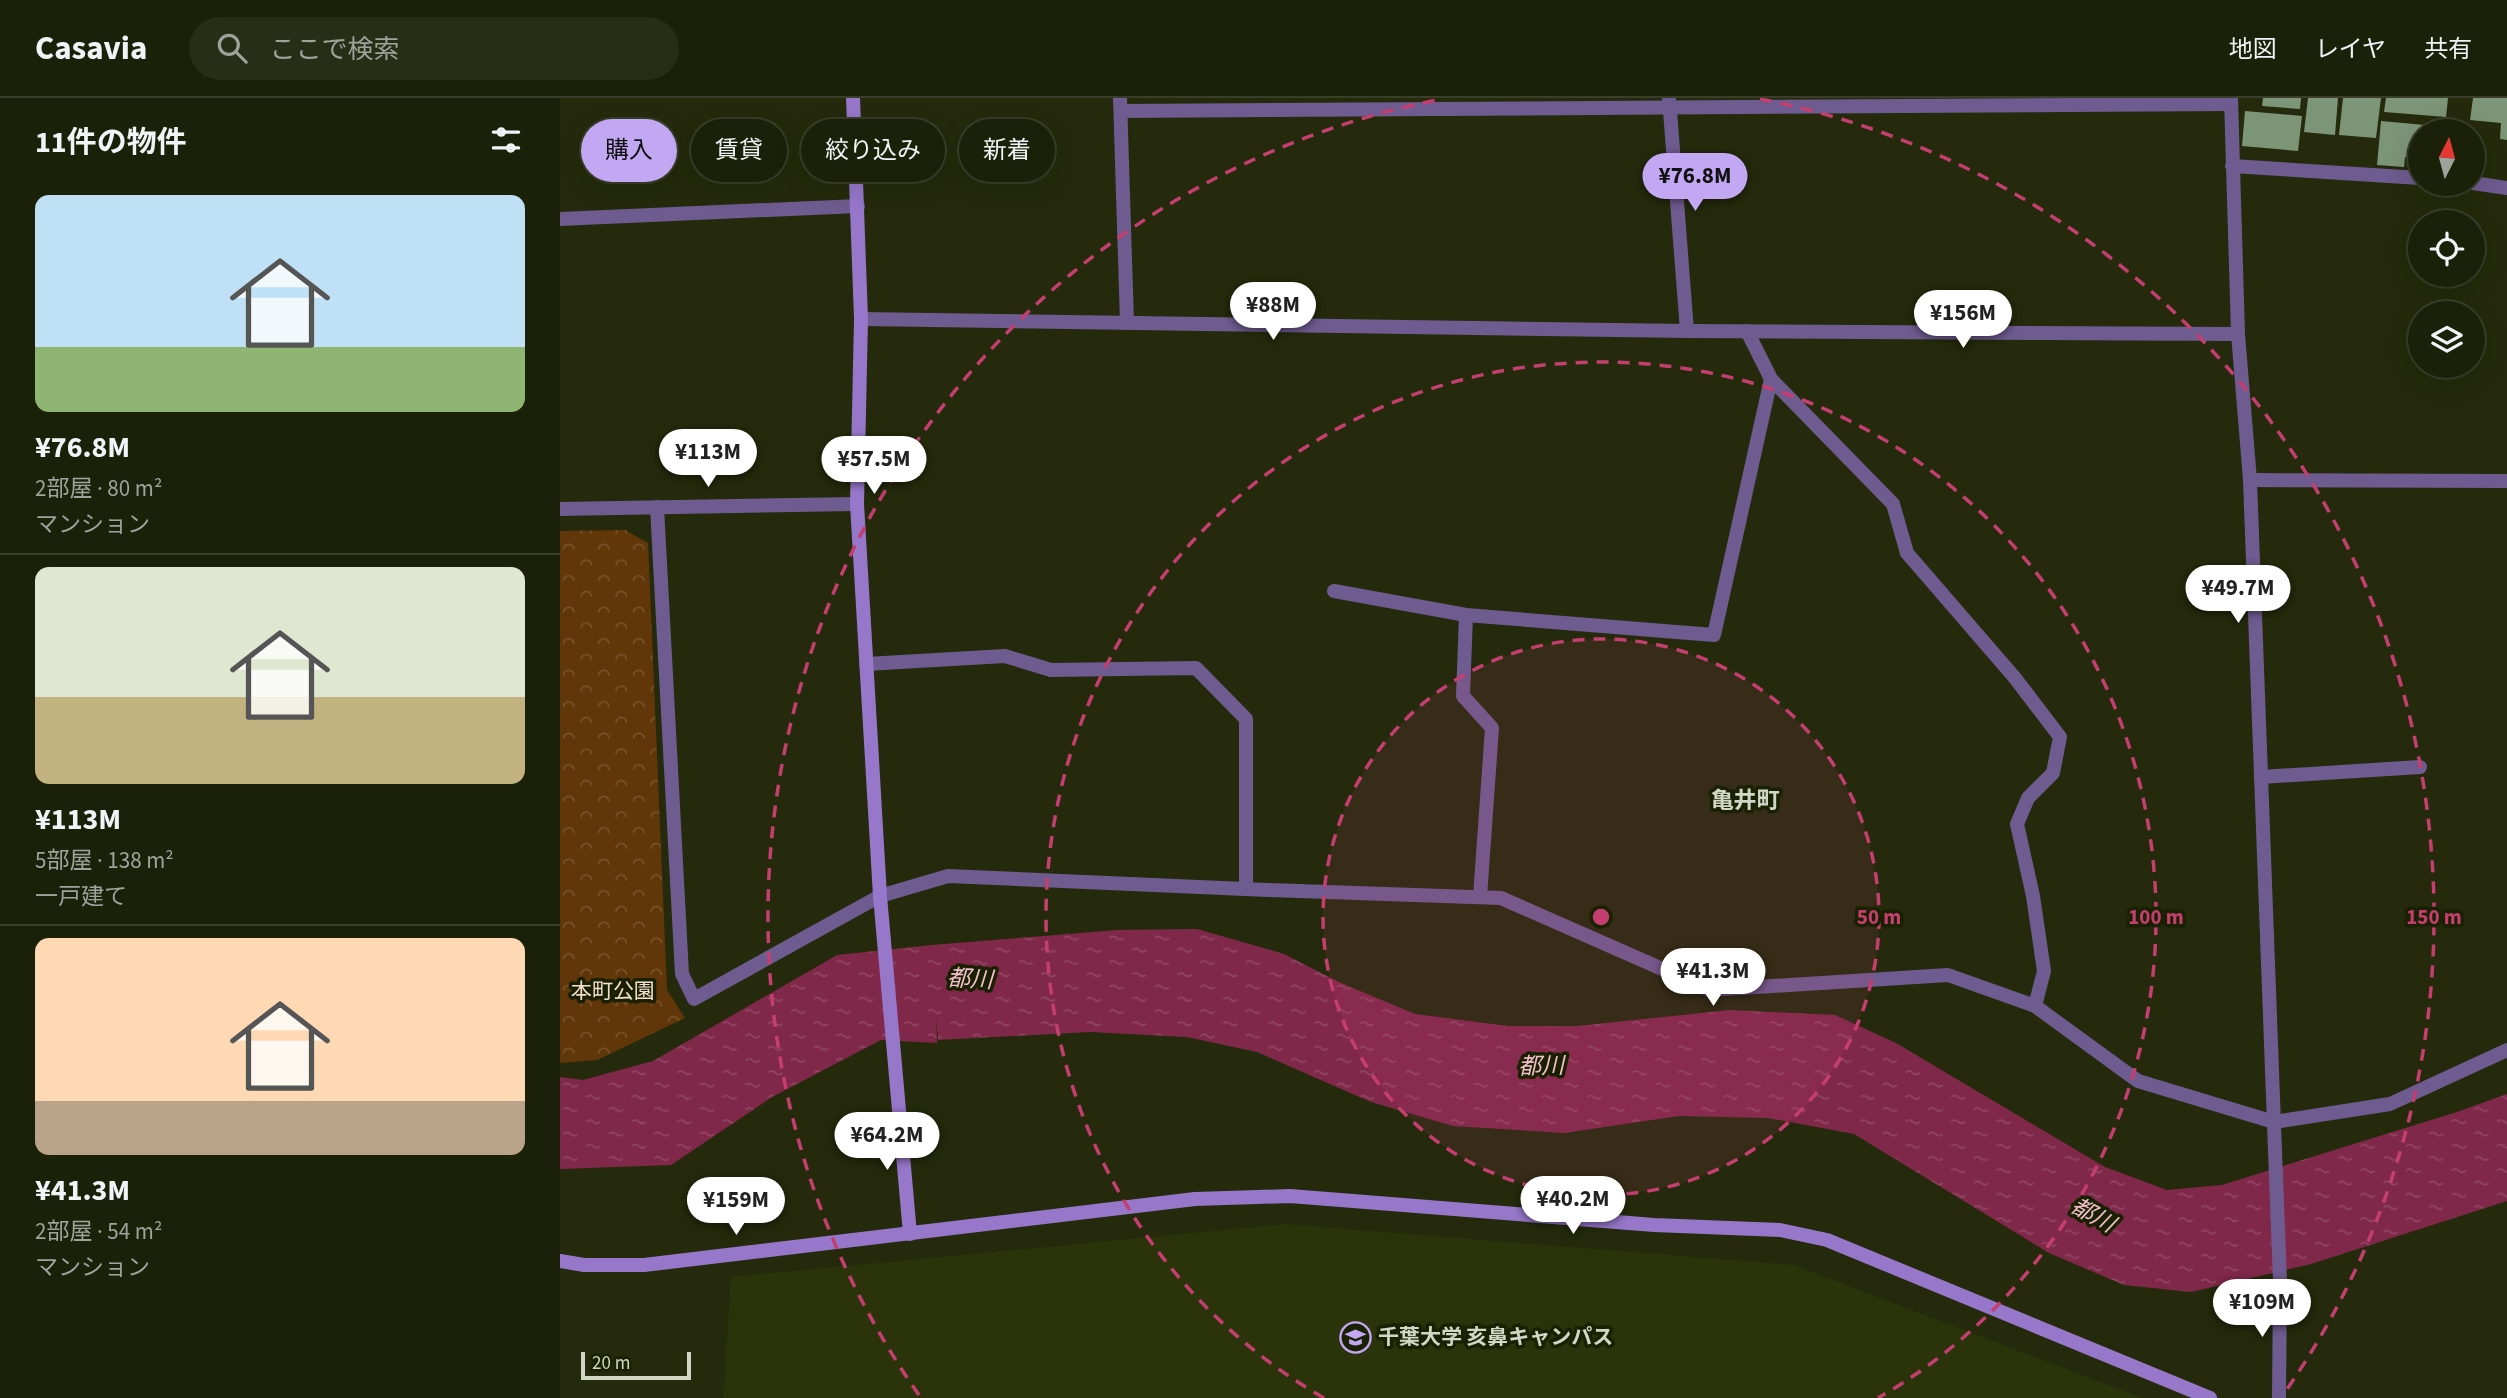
<!DOCTYPE html>
<html lang="ja">
<meta charset="utf-8">
<style>
:root{--surface:#1b2008;--page:#282d16;--text:#f1f3f6;--muted:#a0a39c;--line:#393e29;--accent:#c2a8f2}
body{margin:0;font-family:"Source Sans 3","Noto Sans JP",sans-serif;background:var(--page);color:var(--text);height:100vh;display:flex;flex-direction:column;font-size:26px;white-space:nowrap}
*{box-sizing:border-box;margin:0}
p{font-size:23px;color:var(--muted)}
.icon{flex:none;width:38px;height:38px;fill:none;stroke:currentColor;stroke-width:2;stroke-linecap:round;stroke-linejoin:round}
.map{position:relative;flex:1;overflow:hidden}
.sheet{display:flex;flex-direction:column;background:var(--surface);width:560px}
.sheet>*{flex:none}
.banner{position:absolute;left:21px;top:21px;width:665px;height:63px;display:flex;gap:14px}
.needle{width:46px;rotate:6deg}
.tools{position:absolute;left:1848px;top:21px;display:grid;gap:14px}
.tools a{display:grid;place-items:center;width:77px;height:77px;border-radius:50%;background:var(--surface);box-shadow:0 7px 28px #0002,0 0 0 2px var(--line);font-size:35px}
.scale{position:absolute;left:21px;bottom:18px;width:110px;box-sizing:border-box;padding-left:7px;border:4px solid #d2d7c5;border-top:0;font-size:19px;line-height:24px;white-space:nowrap;color:#d2d7c5;-webkit-text-stroke:5px #1a2102;paint-order:stroke}
.price{position:absolute;translate:-50% -60px;padding:0 16px;border-radius:24px;background:#fff;color:#222;font-size:23px;line-height:46px;filter:drop-shadow(0 2px 4px #0008)}
.price::after{content:'';position:absolute;left:50%;top:42px;width:21px;height:16px;margin-left:-10px;background:inherit;clip-path:polygon(0 0,100% 0,50% 100%)}
.price.current{background:var(--accent);color:#111}
ul{padding:0;list-style:none}
li{display:grid;align-content:center;gap:14px;height:371px;padding:0 35px}
li+li{border-top:2px solid var(--line)}
li span{display:grid;place-items:center;height:217px;border-radius:14px;color:#555}
li>.icon{margin-inline-start:auto}
span .icon{width:126px;height:126px;fill:#fffc;stroke-width:1}
li b{font-size:30px}
h2{display:flex;justify-content:space-between;align-items:center;height:84px;padding:0 35px;font-size:30px}
.tag{padding:0 24px;border-radius:32px;background:var(--surface);box-shadow:0 7px 28px #0002,0 0 0 2px var(--line);font-size:24px;line-height:63px}
.tag.current{background:var(--accent);color:#111}
header{display:flex;align-items:center;gap:42px;box-sizing:border-box;height:98px;padding:0 35px;background:var(--surface);border-bottom:2px solid var(--line)}
header strong{font-size:33px}
nav{display:flex;gap:38px;margin-inline-start:auto;font-size:24px}
.search{width:490px;height:63px;background:var(--page);display:flex;align-items:center;gap:18px;box-sizing:border-box;padding:0 24px;border-radius:38px;color:var(--muted);font-size:26px}
main{display:flex;flex:1;min-height:0}
.map>svg:first-child{display:block}
</style>
<header>
<strong>Casavia</strong>
<div class="search"><svg class="icon" aria-label="search" viewBox="0 0 24 24"><circle cx="10" cy="10" r="6"/><path d="M15 15l6 6"/></svg>ここで検索</div>
<nav><a>地図</a><a>レイヤ</a><a>共有</a></nav>
</header>
<main>
<section class="sheet">
<h2>11件の物件<svg class="icon" aria-label="filters" viewBox="0 0 24 24"><path d="M4 7h16M4 17h16"/><circle cx="9" cy="7" r="2"/><circle cx="15" cy="17" r="2"/></svg></h2>
<ul>
<li><span style="background:linear-gradient(#bfe0f5 70%,#8fb573 0)"><svg class="icon" aria-label="home" viewBox="0 0 24 24"><path d="M3 11l9-7 9 7M6 9v11h12V9"/></svg></span><div><b>¥76.8M</b><p>2部屋 · 80 m²</p><p>マンション</p></div></li>
<li><span style="background:linear-gradient(#dfe7d0 60%,#c2b280 0)"><svg class="icon" aria-label="home" viewBox="0 0 24 24"><path d="M3 11l9-7 9 7M6 9v11h12V9"/></svg></span><div><b>¥113M</b><p>5部屋 · 138 m²</p><p>一戸建て</p></div></li>
<li><span style="background:linear-gradient(#ffd9b3 75%,#b9a48a 0)"><svg class="icon" aria-label="home" viewBox="0 0 24 24"><path d="M3 11l9-7 9 7M6 9v11h12V9"/></svg></span><div><b>¥41.3M</b><p>2部屋 · 54 m²</p><p>マンション</p></div></li>
</ul>
</section>
<div class="map">
<svg width="1947" height="1300" viewBox="0 0 1947 1300">
<defs>
<pattern id="forest-crowns" width="20" height="18" patternUnits="userSpaceOnUse" patternTransform="scale(1.75)"><rect width="20" height="18" fill="#613608"/><path d="M2 6a3 3 0 1 1 6 0M12 15a3 3 0 1 1 6 0" fill="none" stroke="#77522a"/></pattern>
<pattern id="water-ripples" width="26" height="14" patternUnits="userSpaceOnUse" patternTransform="scale(1.75)"><rect width="26" height="14" fill="#80284a"/><path d="M2 4q2-2 4 0t4 0M15 11q2-2 4 0t4 0" fill="none" stroke="#914663"/></pattern>
</defs>
<rect width="100%" height="100%" fill="#242a0b"/>
<!-- built -->
<polygon fill="#2b330b" points="725,1126 1234,1167 1582,1300 163,1300 171,1179"/>
<!-- forest -->
<polygon fill="url(#forest-crowns)" points="65,432 88,445 107,892 125,920 37,962 0,965 0,433"/>
<!-- water -->
<polygon fill="url(#water-ripples)" points="637,831 724,856 781,885 855,916 948,928 1017,928 1170,912 1275,917 1336,945 1545,1069 1607,1092 1662,1087 1897,1014 1947,996 1947,1103 1751,1166 1631,1194 1564,1187 1489,1155 1294,1036 1208,1020 1119,1018 1004,1035 893,1028 811,1004 697,954 627,939 530,934 378,942 376,919 377,945 321,942 212,999 111,1067 0,1071 0,979 23,982 93,963 277,857 372,847 557,832"/>
<!-- building -->
<g fill="#7d9577">
<polygon points="1703,0 1741,0 1740,11 1702,8"/>
<polygon points="1748,0 1778,0 1775,37 1744,34"/>
<polygon points="1783,0 1821,0 1816,40 1779,37"/>
<polygon points="1826,0 1888,0 1886,19 1824,14"/>
<polygon points="1913,0 1947,0 1947,42 1940,41 1941,25 1910,22"/>
<polygon points="1685,13 1742,18 1738,53 1682,48"/>
<polygon points="1821,23 1876,28 1876,33 1860,33 1860,61 1845,59 1844,69 1817,67"/>
</g>
<g fill="none" stroke-linecap="round" stroke-linejoin="round">
<!-- lane -->
<g stroke="#6e5b8f" stroke-width="14">
<polyline points="1187,233 1211,281 1333,406 1347,455 1455,580 1500,639 1493,675 1468,700 1457,726 1473,798 1484,873 1475,908"/>
<polyline points="1690,382 1947,383"/>
<polyline points="774,493 906,517 1154,537 1211,281"/>
<polyline points="906,517 903,598 932,630 920,799"/>
<polyline points="306,566 445,558 491,572 636,570 686,621 686,791"/>
<polyline points="1701,679 1860,669"/>
</g>
<!-- street -->
<g stroke="#6e5b8f" stroke-width="14">
<polyline points="560,0 567,225"/>
<polyline points="1109,0 1127,233"/>
<polyline points="1671,0 1678,236 1690,382 1715,1053 1720,1183 1719,1300"/>
<polyline points="561,13 1671,6"/>
<polyline points="1672,68 1860,80"/>
<polyline points="1913,85 1947,90"/>
<polyline points="0,121 298,108"/>
<polyline points="301,221 1127,233 1678,236"/>
<polyline points="97,409 122,876 134,901 320,798 388,778 708,792 941,800 1150,892 1388,877 1475,908 1578,983 1714,1024 1830,1006 1947,952"/>
<polyline points="0,411 297,406"/>
</g>
<!-- secondary -->
<g stroke="#9677ca" stroke-width="14">
<polyline points="293,0 301,221 297,406 320,798 350,1136"/>
<polyline points="0,1163 24,1167 84,1167 635,1101 730,1098 1094,1127 1220,1132 1267,1142 1650,1300"/>
</g>
</g>
<!-- distance rings -->
<circle cx="1041" cy="819" r="278" fill="#c53e70" fill-opacity=".12"/>
<g fill="none" stroke="#c53e70" stroke-width="3.5" stroke-dasharray="12 9">
<circle cx="1041" cy="819" r="278"/>
<path d="M764 1300A555 555 0 1 1 1318 1300"/>
<path d="M359 1297A833 833 0 0 1 882 1M1200 1A833 833 0 0 1 1723 1297"/>
</g>
<!-- icons -->
<defs>
<symbol id="university-ring" viewBox="-11 -11 22 22"><circle r="9.5" fill="#1a2102" stroke="#c2a8f2" stroke-width="1.5"/><path d="M0-5L7-2L0 1L-7-2ZM-4 1L0 2.5L4 1V4Q0 6-4 4Z" fill="#c2a8f2"/></symbol>
</defs>
<g fill-rule="evenodd">
<use href="#university-ring" x="778" y="1222" width="35" height="35"/>
</g>
<g text-anchor="middle" dominant-baseline="central" stroke-width="7" stroke-linejoin="round" paint-order="stroke">
<!-- park labels -->
<g font-size="21" fill="#f3decf" stroke="#1a2102">
<text x="53" y="893">本町公園</text>
</g>
<!-- poi labels -->
<g font-size="21" font-weight="bold" fill="#d2d7c5" stroke="#1a2102" text-anchor="start">
<text x="818" y="1239">千葉大学 亥鼻キャンパス</text>
</g>
<!-- neighbourhood labels -->
<g font-size="23" font-weight="bold" fill="#d2d7c5" stroke="#1a2102">
<text x="1185" y="702">亀井町</text>
</g>
<!-- water labels -->
<g font-size="23" font-style="italic" fill="#f3bfcd" stroke="#1a2102">
<text transform="translate(410 881) rotate(3)">都川</text>
<text transform="translate(981 968) rotate(-1)">都川</text>
<text transform="translate(1533 1117) rotate(29)">都川</text>
</g>
</g>
<circle cx="1041" cy="819" r="10" fill="#c53e70" stroke="#1a2102" stroke-width="3.5"/>
<g font-size="21" text-anchor="middle" font-weight="bold" fill="#c53e70" stroke="#1a2102" stroke-width="7" stroke-linejoin="round" paint-order="stroke">
<text x="1319" y="826">50 m</text>
<text x="1596" y="826">100 m</text>
<text x="1874" y="826">150 m</text>
</g>
</svg>
<div class="tools">
<a><svg class="needle" viewBox="-14 -14 28 28"><path d="M0-13l5 13h-10z" fill="#e53935"/><path d="M0 13l5-13h-10z" fill="#a0a39c"/></svg></a>
<a><svg class="icon" aria-label="locate" viewBox="0 0 24 24"><circle cx="12" cy="12" r="6"/><path d="M12 2v4M12 18v4M2 12h4M18 12h4"/></svg></a>
<a><svg class="icon" aria-label="layers" viewBox="0 0 24 24"><path d="M12 4l9 5-9 5-9-5zM3 14l9 5 9-5"/></svg></a>
</div>
<div class="scale">20 m</div>
<b class="price current" style="left:1135px;top:115px">¥76.8M</b>
<b class="price" style="left:713px;top:244px">¥88M</b>
<b class="price" style="left:1403px;top:252px">¥156M</b>
<b class="price" style="left:148px;top:391px">¥113M</b>
<b class="price" style="left:314px;top:398px">¥57.5M</b>
<b class="price" style="left:1678px;top:527px">¥49.7M</b>
<b class="price" style="left:1153px;top:910px">¥41.3M</b>
<b class="price" style="left:327px;top:1074px">¥64.2M</b>
<b class="price" style="left:1013px;top:1138px">¥40.2M</b>
<b class="price" style="left:176px;top:1139px">¥159M</b>
<b class="price" style="left:1702px;top:1241px">¥109M</b>
<div class="banner">
<a class="tag current">購入</a>
<a class="tag">賃貸</a>
<a class="tag">絞り込み</a>
<a class="tag">新着</a>
</div>
</div>
</main>
